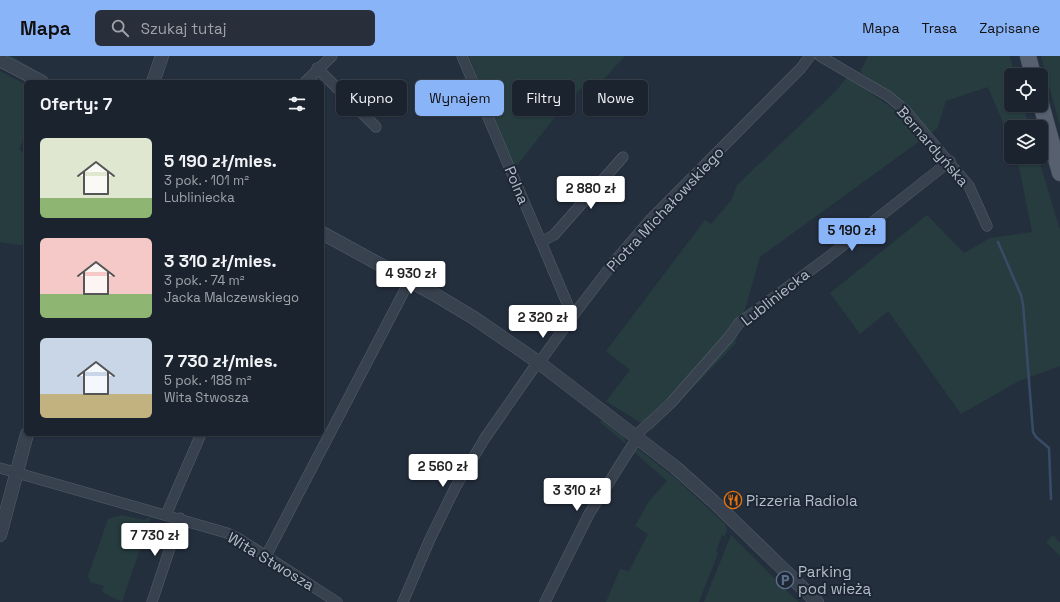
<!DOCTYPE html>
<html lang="pl">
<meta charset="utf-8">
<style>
:root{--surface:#1b232e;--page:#282f3a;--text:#f1f3f6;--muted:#a0a4aa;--line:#39404a;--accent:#8ab4f8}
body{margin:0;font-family:"Space Grotesk",sans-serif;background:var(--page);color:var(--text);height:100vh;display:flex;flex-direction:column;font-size:15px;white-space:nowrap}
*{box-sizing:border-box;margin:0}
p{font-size:13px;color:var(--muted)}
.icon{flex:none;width:22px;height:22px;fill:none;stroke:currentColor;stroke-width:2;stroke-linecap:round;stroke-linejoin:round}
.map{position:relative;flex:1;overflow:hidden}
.sheet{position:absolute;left:24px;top:24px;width:300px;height:356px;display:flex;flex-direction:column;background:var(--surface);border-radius:6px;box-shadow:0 1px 3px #0004,0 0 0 1px var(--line)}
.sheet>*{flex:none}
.banner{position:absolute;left:336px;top:24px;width:380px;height:36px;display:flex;gap:8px}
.buttons{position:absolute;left:1004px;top:12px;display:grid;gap:8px}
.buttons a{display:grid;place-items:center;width:44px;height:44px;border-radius:6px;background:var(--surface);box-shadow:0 1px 3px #0004,0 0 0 1px var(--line);font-size:20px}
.price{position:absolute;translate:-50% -34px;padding:0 9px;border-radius:4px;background:#fff;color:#222;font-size:13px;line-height:26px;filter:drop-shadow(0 1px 2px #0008)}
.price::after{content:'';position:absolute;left:50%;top:24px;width:12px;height:9px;margin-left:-6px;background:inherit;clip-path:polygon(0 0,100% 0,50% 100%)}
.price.active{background:var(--accent);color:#111}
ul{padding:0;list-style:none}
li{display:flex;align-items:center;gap:12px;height:100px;padding:0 16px}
li span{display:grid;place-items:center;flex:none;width:112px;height:80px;border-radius:6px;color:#555}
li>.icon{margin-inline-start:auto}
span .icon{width:48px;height:48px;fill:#fffc;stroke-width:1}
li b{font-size:17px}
h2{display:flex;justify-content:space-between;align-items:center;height:48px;padding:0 16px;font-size:17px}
.pill{padding:0 14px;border-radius:6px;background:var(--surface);box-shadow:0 1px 3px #0004,0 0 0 1px var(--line);font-size:14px;line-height:36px}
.pill.active{background:var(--accent);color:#111}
header{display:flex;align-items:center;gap:24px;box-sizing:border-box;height:56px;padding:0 20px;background:var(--accent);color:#111}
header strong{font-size:19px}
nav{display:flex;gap:22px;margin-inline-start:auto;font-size:14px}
.search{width:280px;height:36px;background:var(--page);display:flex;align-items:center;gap:10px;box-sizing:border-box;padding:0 14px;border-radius:6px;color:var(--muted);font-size:15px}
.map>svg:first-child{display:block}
</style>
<header>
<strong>Mapa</strong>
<div class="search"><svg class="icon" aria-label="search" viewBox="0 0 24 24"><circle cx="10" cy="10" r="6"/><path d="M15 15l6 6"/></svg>Szukaj tutaj</div>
<nav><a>Mapa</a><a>Trasa</a><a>Zapisane</a></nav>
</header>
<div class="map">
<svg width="1060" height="546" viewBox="0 0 1060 546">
<rect width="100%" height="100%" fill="#242f3e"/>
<!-- green -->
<g fill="#263c3f">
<polygon points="5,0 12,0 48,22 47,22"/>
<polygon points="469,0 625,0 594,34 585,28 555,61 519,107 513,111"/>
<polygon points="868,0 1010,0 1014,19 1011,19 1011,49 1023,49 1029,71 1011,71 1011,86 988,31 946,45 937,73 930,78 907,49 860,16"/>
<polygon points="1041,0 1060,0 1060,70"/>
<polygon points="0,15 26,29 26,77 19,94 26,97 26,190 0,186"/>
<polygon points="847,21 894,53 924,82 760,201 735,288 652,374 606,345 630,314 606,295 705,164 711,168 732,143 737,129 836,35"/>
<polygon points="1017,101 1038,101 1060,174 1060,310 1019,325 961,358 888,255 860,278 830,237 927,159 964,197 990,182 1032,176"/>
<polygon points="602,364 624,381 627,389 610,415 609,415 626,388 600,366"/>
<polygon points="635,391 672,419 725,468 727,474 725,480 722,479 716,495 718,497 699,546 606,546 620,513 629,515 648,478 635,470 649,445 667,425 632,394"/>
<polygon points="122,459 144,464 151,461 122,546 102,536 104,530 90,526 88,520 108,463"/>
<polygon points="731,479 796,544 800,546 704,546"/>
<polygon points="1053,479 1060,487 1060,500 1046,486"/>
</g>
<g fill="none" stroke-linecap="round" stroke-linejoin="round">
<!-- stream -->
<polyline stroke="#394c67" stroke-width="2.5" points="998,186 1021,239 1023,248 1033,376 1036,381 1049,392 1051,443"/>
<defs>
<g id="minor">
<polyline points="462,0 570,254 575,257"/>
<polyline points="820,0 888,40 905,54 969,130 987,170"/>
<polyline points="317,12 376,71"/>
<polyline points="305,26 332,0"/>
<polyline points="541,186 554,179 623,101"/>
<polyline points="635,380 670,348 729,281 739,267 827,202 950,105"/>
<polyline points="0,412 227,477 241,484 337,546"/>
<polyline points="166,459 201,378"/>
<polyline points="266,500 410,224"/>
<polyline points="152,546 180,462"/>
<polyline points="403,546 430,483 455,432 485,382 533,313 544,300 575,257 614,206 649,165 801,12 810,0"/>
<polyline points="545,546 589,458 637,382"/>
</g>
<g id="tertiary">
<polyline points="0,4 42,26"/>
<polyline points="153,26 162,0"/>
<polyline points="322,177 434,238 474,262 538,306 675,411 713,445 817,546"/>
<polyline points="0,479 27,378"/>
</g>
<g id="primary">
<polyline points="1028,0 1033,19"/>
<polyline points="1041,48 1060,117"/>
</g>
</defs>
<!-- minor casing -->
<use href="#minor" stroke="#565f6c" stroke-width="11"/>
<!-- tertiary casing -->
<use href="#tertiary" stroke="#565f6c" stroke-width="14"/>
<!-- primary casing -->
<use href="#primary" stroke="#414a57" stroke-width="17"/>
<!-- minor -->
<use href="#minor" stroke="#38414e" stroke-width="10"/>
<!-- tertiary -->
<use href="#tertiary" stroke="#38414e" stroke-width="13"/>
<!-- primary -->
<use href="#primary" stroke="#56606e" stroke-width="16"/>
</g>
<!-- icons -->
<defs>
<symbol id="restaurant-ring" viewBox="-11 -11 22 22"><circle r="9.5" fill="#1d2633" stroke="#e8710a" stroke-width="1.5"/><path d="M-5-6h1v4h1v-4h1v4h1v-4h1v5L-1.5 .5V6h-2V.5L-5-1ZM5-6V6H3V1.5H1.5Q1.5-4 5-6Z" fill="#e8710a"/></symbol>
<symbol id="parking-ring" viewBox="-11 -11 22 22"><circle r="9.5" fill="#1d2633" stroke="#5c6f8a" stroke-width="1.5"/><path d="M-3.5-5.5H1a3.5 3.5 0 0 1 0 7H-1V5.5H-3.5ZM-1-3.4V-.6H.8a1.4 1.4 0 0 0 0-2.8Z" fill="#5c6f8a"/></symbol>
</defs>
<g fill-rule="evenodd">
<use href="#restaurant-ring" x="723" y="434" width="20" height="20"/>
<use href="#parking-ring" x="775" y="514" width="20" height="20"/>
</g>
<g text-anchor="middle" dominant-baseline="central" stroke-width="4" stroke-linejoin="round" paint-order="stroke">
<!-- street labels -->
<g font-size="15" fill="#b4bcc9" stroke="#1d2633">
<text transform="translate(933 90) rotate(49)">Bernardyńska</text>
<text transform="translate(517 129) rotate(67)">Polna</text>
<text transform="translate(665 153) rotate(-47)">Piotra Michałowskiego</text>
<text transform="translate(775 241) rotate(-38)">Lubliniecka</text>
<text transform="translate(271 505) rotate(31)">Wita Stwosza</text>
</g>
<!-- poi labels -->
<g font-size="15" fill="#b4bcc9" stroke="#1d2633" text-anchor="start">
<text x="746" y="444">Pizzeria Radiola</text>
<text x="798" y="515">Parking<tspan x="798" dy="17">pod wieżą</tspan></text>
</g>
</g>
</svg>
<div class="buttons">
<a><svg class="icon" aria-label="locate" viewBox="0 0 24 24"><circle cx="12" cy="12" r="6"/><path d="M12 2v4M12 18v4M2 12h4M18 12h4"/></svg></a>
<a><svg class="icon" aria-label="layers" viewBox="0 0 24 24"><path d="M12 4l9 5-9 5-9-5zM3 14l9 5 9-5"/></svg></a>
</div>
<b class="price" style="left:591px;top:154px">2 880 zł</b>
<b class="price active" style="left:852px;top:196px">5 190 zł</b>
<b class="price" style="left:411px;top:239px">4 930 zł</b>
<b class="price" style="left:543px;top:283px">2 320 zł</b>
<b class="price" style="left:443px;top:432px">2 560 zł</b>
<b class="price" style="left:577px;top:456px">3 310 zł</b>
<b class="price" style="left:155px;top:501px">7 730 zł</b>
<div class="banner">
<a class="pill">Kupno</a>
<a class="pill active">Wynajem</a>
<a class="pill">Filtry</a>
<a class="pill">Nowe</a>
</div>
<section class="sheet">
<h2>Oferty: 7<svg class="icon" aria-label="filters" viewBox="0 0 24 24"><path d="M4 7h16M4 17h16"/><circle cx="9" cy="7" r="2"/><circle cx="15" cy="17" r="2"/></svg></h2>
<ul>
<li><span style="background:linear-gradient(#dfe7d0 75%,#8fb573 0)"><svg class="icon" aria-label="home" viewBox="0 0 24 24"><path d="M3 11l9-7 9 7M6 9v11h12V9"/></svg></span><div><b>5 190 zł/mies.</b><p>3 pok. · 101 m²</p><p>Lubliniecka</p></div></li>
<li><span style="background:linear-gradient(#f6c9c9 70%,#8fb573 0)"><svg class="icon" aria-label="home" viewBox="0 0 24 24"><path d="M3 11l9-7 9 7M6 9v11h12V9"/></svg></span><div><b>3 310 zł/mies.</b><p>3 pok. · 74 m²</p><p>Jacka Malczewskiego</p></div></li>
<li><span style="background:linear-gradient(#c9d6e8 70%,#c2b280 0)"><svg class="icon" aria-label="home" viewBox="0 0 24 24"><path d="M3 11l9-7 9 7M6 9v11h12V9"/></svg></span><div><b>7 730 zł/mies.</b><p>5 pok. · 188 m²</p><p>Wita Stwosza</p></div></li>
</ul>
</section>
</div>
